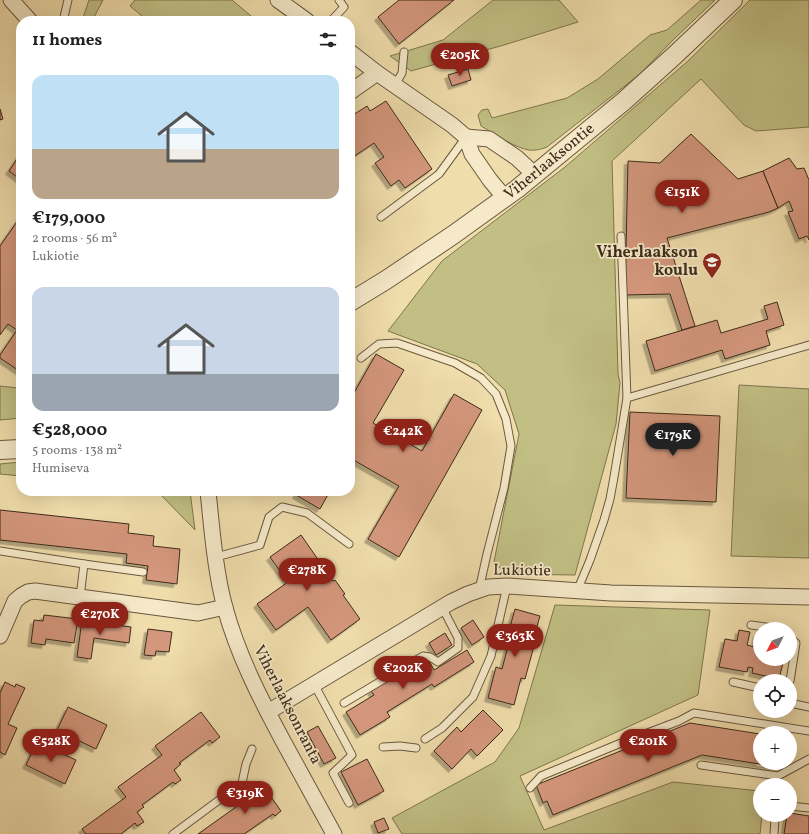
<!DOCTYPE html>
<meta charset="utf-8">
<style>
:root{--surface:#fff;--page:#f6f6f6;--text:#222;--muted:#767676;--accent:#8f2418}
body{margin:0;font-family:Vollkorn,serif;background:var(--page);color:var(--text);height:100vh;display:flex;flex-direction:column;font-size:15px;white-space:nowrap}
*{box-sizing:border-box;margin:0}
p{font-size:13px;color:var(--muted)}
.icon{flex:none;width:22px;height:22px;fill:none;stroke:currentColor;stroke-width:2;stroke-linecap:round;stroke-linejoin:round}
.map{position:relative;flex:1;overflow:hidden}
.panel{position:absolute;left:16px;top:16px;width:339px;height:480px;display:flex;flex-direction:column;background:var(--surface);border-radius:16px;box-shadow:0 4px 16px #0002}
.panel>*{flex:none}
.needle{width:26px;rotate:228deg}
.buttons{position:absolute;left:753px;top:622px;display:grid;gap:8px}
.buttons a{display:grid;place-items:center;width:44px;height:44px;border-radius:50%;background:var(--surface);box-shadow:0 4px 16px #0002;font-size:20px}
.price{position:absolute;translate:-50% -34px;padding:0 9px;border-radius:14px;background:var(--accent);color:#fff;font-size:13px;line-height:26px;filter:drop-shadow(0 1px 2px #0008)}
.price::after{content:'';position:absolute;left:50%;top:24px;width:12px;height:9px;margin-left:-6px;background:inherit;clip-path:polygon(0 0,100% 0,50% 100%)}
.price.current{background:#222;color:#fff}
ul{padding:0;list-style:none}
li{display:grid;align-content:center;gap:8px;height:212px;padding:0 16px}
li span{display:grid;place-items:center;height:124px;border-radius:12px;color:#555}
li>.icon{margin-inline-start:auto}
span .icon{width:72px;height:72px;fill:#fffc;stroke-width:1}
li b{font-size:17px}
h2{display:flex;justify-content:space-between;align-items:center;height:48px;padding:0 16px;font-size:17px}
.map>svg:first-child{display:block}
</style>
<div class="map">
<svg width="809" height="834" viewBox="0 0 809 834">
<defs>
<filter id="shadow"><feDropShadow dx="-3.5" dy="3.5" stdDeviation="0" flood-color="#0004"/></filter>
</defs>
<rect width="100%" height="100%" fill="#f0ddac"/>
<filter id="stains"><feTurbulence type="fractalNoise" baseFrequency=".005" numOctaves="4"/><feColorMatrix values="0 0 0 0 .2 0 0 0 0 .09 0 0 0 0 .02 0 0 0 .5 -.17"/></filter>
<radialGradient id="worn" r=".72"><stop offset=".6" stop-color="#630" stop-opacity="0"/><stop offset="1" stop-color="#630" stop-opacity=".3"/></radialGradient>
<!-- green -->
<g fill="#c1bf84" stroke="#7e754e">
<polygon points="89,0 103,0 92,21 82,21"/>
<polygon points="135,0 232,0 257,21 148,21 130,6"/>
<polygon points="493,0 559,0 578,22 504,45 411,71 390,56 443,40"/>
<path d="M701,0H715L672,41L640,74L547,147C542,149 535,151 529,150C515,148 493,133 481,126L478,115L482,110L488,109L492,118L567,98L598,79L650,35L667,30Z"/>
<polygon points="750,0 809,0 809,127 756,131 744,125 701,79 612,161 618,374 620,383 616,424 575,575 506,574 494,562 519,434 505,390 477,364 388,331 442,261 565,167 688,61"/>
<polygon points="739,385 809,389 809,558 731,556"/>
<polygon points="0,386 18,388 21,391 21,418 0,420"/>
<polygon points="21,462 21,476 0,474 0,464"/>
<polygon points="138,491 190,491 195,530 161,495"/>
<polygon points="555,605 710,610 698,695 520,776 544,830 673,782 760,791 760,815 762,815 760,834 402,834 392,818 495,762 519,728"/>
</g>
<!-- building -->
<g fill="#d4977d" stroke="#3c2b19" filter="url(#shadow)">
<polygon points="399,0 454,0 399,44 378,17"/>
<polygon points="468,69 471,80 452,86 448,75"/>
<polygon points="386,101 432,169 405,188 399,180 391,186 375,163 384,157 374,143 350,159 350,117 367,106 370,111"/>
<polygon points="0,109 3,119 0,120"/>
<polygon points="691,134 738,179 763,171 778,208 769,212 667,238 695,326 682,330 670,294 625,295 628,161 660,163"/>
<polygon points="21,153 21,180 9,171"/>
<polygon points="789,158 797,169 804,168 809,180 809,240 807,236 799,239 788,212 793,211 789,201 778,208 763,171"/>
<polygon points="21,216 21,372 0,358 0,355 17,330 8,324 0,335 0,246"/>
<polygon points="777,302 784,325 766,331 770,345 725,359 722,350 655,371 646,341 717,320 721,333 768,319 764,306"/>
<polygon points="376,354 404,370 373,423 422,451 454,394 482,410 399,557 368,539 399,486 350,458 350,400"/>
<polygon points="630,412 720,416 716,502 626,498"/>
<polygon points="298,491 330,491 320,509 296,495"/>
<polygon points="0,510 129,524 128,533 154,536 153,546 180,549 177,584 146,580 148,566 126,563 127,554 0,540"/>
<polygon points="301,535 333,581 335,580 345,594 343,595 360,619 331,640 308,607 276,630 257,604 288,582 270,557"/>
<polygon points="515,609 540,616 532,644 534,646 525,679 521,678 514,705 488,698 496,667 502,669 510,639 507,638"/>
<polygon points="44,615 78,619 74,643 46,639 45,645 31,643 34,620 43,621"/>
<polygon points="82,620 131,627 129,643 94,638 91,659 77,657"/>
<polygon points="473,620 484,637 472,645 461,628"/>
<polygon points="148,629 172,632 169,652 156,651 155,656 144,655"/>
<polygon points="739,630 750,632 747,645 754,647 757,634 760,634 760,659 784,659 779,679 752,673 753,668 748,667 747,672 719,667 725,639 737,641"/>
<polygon points="445,633 452,645 436,655 429,643"/>
<polygon points="467,650 474,662 434,687 432,684 387,712 390,717 360,735 346,712 374,695 371,691 427,657 434,670"/>
<polygon points="5,682 15,687 16,684 25,688 8,724 17,728 5,755 0,752 0,693"/>
<polygon points="68,707 107,725 96,749 57,730"/>
<polygon points="483,710 503,730 477,756 471,749 452,769 434,751 457,727 461,732"/>
<polygon points="201,712 220,737 212,743 210,740 179,763 181,764 174,770 181,780 175,784 173,782 142,805 144,807 137,812 144,822 137,826 135,823 121,834 86,834 82,829 126,797 118,787 162,755 155,746"/>
<polygon points="690,723 760,734 760,763 779,763 779,767 702,755 553,815 547,801 543,803 536,785"/>
<polygon points="318,726 336,758 324,764 307,732"/>
<polygon points="37,742 76,760 65,784 26,765"/>
<polygon points="367,759 384,791 358,805 341,772"/>
<polygon points="264,787 281,811 275,816 273,814 244,834 198,834"/>
<polygon points="790,813 809,816 809,834 784,834 787,815 790,815"/>
<polygon points="384,818 389,829 378,833 374,822"/>
</g>
<g fill="none" stroke-linecap="round" stroke-linejoin="round">
<defs>
<g id="service">
<polyline points="62,21 64,17 68,0"/>
<polyline points="331,21 344,7 339,0"/>
<polyline points="395,85 402,73 404,52"/>
<polyline points="381,217 439,174 466,137"/>
<polyline points="361,358 379,344 397,343 455,363 481,378 496,394 506,419 511,446 504,488 487,554 479,590"/>
<polyline points="627,398 809,345"/>
<polyline points="0,551 84,564 80,597"/>
<polyline points="216,557 260,545 269,517 282,507 307,513 349,544"/>
<polyline points="84,564 143,572"/>
<polyline points="577,591 590,560 604,520 610,499 614,477 627,398 621,236"/>
<polyline points="751,625 781,629"/>
<polyline points="790,681 796,643 790,638"/>
<polyline points="733,682 760,688"/>
<polyline points="314,684 352,755 333,773 349,803"/>
<polyline points="344,703 423,656 430,657 438,662 458,648 458,638 442,607"/>
<polyline points="790,703 809,707"/>
<polyline points="425,739 442,728 473,697 491,656 507,586"/>
<polyline points="383,747 400,746 416,748"/>
<polyline points="701,765 778,776 809,759"/>
<polyline points="530,788 541,776 621,743 679,721 694,713 809,731"/>
<polyline points="790,806 809,808"/>
<polyline points="173,834 242,783 246,764 252,749"/>
<polyline points="774,834 775,819 778,815"/>
</g>
<g id="minor">
<polyline points="11,0 30,21"/>
<polyline points="278,0 307,21"/>
<polyline points="350,52 377,73 452,125 466,137 472,154 490,180 505,198"/>
<polyline points="350,92 377,73"/>
<polyline points="466,137 489,139 517,158 535,175"/>
<path d="M208,491C212,530 215,570 225,608C238,655 260,698 283,741C300,772 317,803 334,834"/>
<polyline points="0,636 15,601 21,596 28,592 35,591 198,613 225,607"/>
<polyline points="268,712 451,602 468,594 488,587 507,586 611,593 809,597"/>
</g>
<g id="tertiary">
<path id="s1" d="M350,302L386,280L453,235L517,189L624,101L675,55L733,0"/>
<polyline points="0,450 21,449"/>
</g>
</defs>
<!-- service casing -->
<use href="#service" stroke="#69583e" stroke-width="9"/>
<!-- minor casing -->
<use href="#minor" stroke="#69583e" stroke-width="17"/>
<!-- tertiary casing -->
<use href="#tertiary" stroke="#69583e" stroke-width="20"/>
<!-- service -->
<use href="#service" stroke="#f5e9c9" stroke-width="7"/>
<!-- minor -->
<use href="#minor" stroke="#f5e9c9" stroke-width="15"/>
<!-- tertiary -->
<use href="#tertiary" stroke="#f5e9c9" stroke-width="18"/>
</g>
<!-- icons -->
<defs>
<symbol id="school-pin" viewBox="-11 -11 22 30"><path d="M0 17L-7.5 6A9.5 9.5 0 1 1 7.5 6Z" fill="#8f2418" stroke="#f5e9c9"/><path d="M0-5L7-2L0 1L-7-2ZM-4 1L0 2.5L4 1V4Q0 6-4 4Z" fill="#fff"/></symbol>
</defs>
<g fill-rule="evenodd">
<use href="#school-pin" x="701" y="251" width="22" height="30"/>
</g>
<g text-anchor="middle" dominant-baseline="central" stroke-width="3.5" stroke-linejoin="round" paint-order="stroke">
<!-- street labels -->
<g font-size="16" fill="#3c2b19" stroke="#f5e9c9">
<text stroke="none"><textPath href="#s1" startOffset="244">Viherlaaksontie</textPath></text>
<text transform="translate(522 571) rotate(1)">Lukiotie</text>
<text transform="translate(287 705) rotate(63)">Viherlaaksonranta</text>
</g>
<!-- poi labels -->
<g font-size="16" font-weight="bold" fill="#3c2b19" stroke="#f5e9c9" text-anchor="end">
<text x="698" y="253">Viherlaakson<tspan x="698" dy="18">koulu</tspan></text>
</g>
</g>
<rect width="100%" height="100%" filter="url(#stains)"/>
<rect width="100%" height="100%" fill="url(#worn)"/>
</svg>
<div class="buttons">
<a><svg class="needle" viewBox="-14 -14 28 28"><path d="M0-13l5 13h-10z" fill="#e53935"/><path d="M0 13l5-13h-10z" fill="#767676"/></svg></a>
<a><svg class="icon" aria-label="locate" viewBox="0 0 24 24"><circle cx="12" cy="12" r="6"/><path d="M12 2v4M12 18v4M2 12h4M18 12h4"/></svg></a>
<a>+</a>
<a>−</a>
</div>
<b class="price" style="left:460px;top:77px">€205K</b>
<b class="price" style="left:682px;top:214px">€151K</b>
<b class="price" style="left:403px;top:453px">€242K</b>
<b class="price current" style="left:673px;top:457px">€179K</b>
<b class="price" style="left:307px;top:592px">€278K</b>
<b class="price" style="left:100px;top:636px">€270K</b>
<b class="price" style="left:515px;top:658px">€363K</b>
<b class="price" style="left:403px;top:690px">€202K</b>
<b class="price" style="left:51px;top:763px">€528K</b>
<b class="price" style="left:648px;top:763px">€201K</b>
<b class="price" style="left:245px;top:815px">€319K</b>
<section class="panel">
<h2>11 homes<svg class="icon" aria-label="filters" viewBox="0 0 24 24"><path d="M4 7h16M4 17h16"/><circle cx="9" cy="7" r="2"/><circle cx="15" cy="17" r="2"/></svg></h2>
<ul>
<li><span style="background:linear-gradient(#bfe0f5 60%,#b9a48a 0)"><svg class="icon" aria-label="home" viewBox="0 0 24 24"><path d="M3 11l9-7 9 7M6 9v11h12V9"/></svg></span><div><b>€179,000</b><p>2 rooms · 56 m²</p><p>Lukiotie</p></div></li>
<li><span style="background:linear-gradient(#c9d6e8 70%,#9aa5b1 0)"><svg class="icon" aria-label="home" viewBox="0 0 24 24"><path d="M3 11l9-7 9 7M6 9v11h12V9"/></svg></span><div><b>€528,000</b><p>5 rooms · 138 m²</p><p>Humiseva</p></div></li>
</ul>
</section>
</div>
